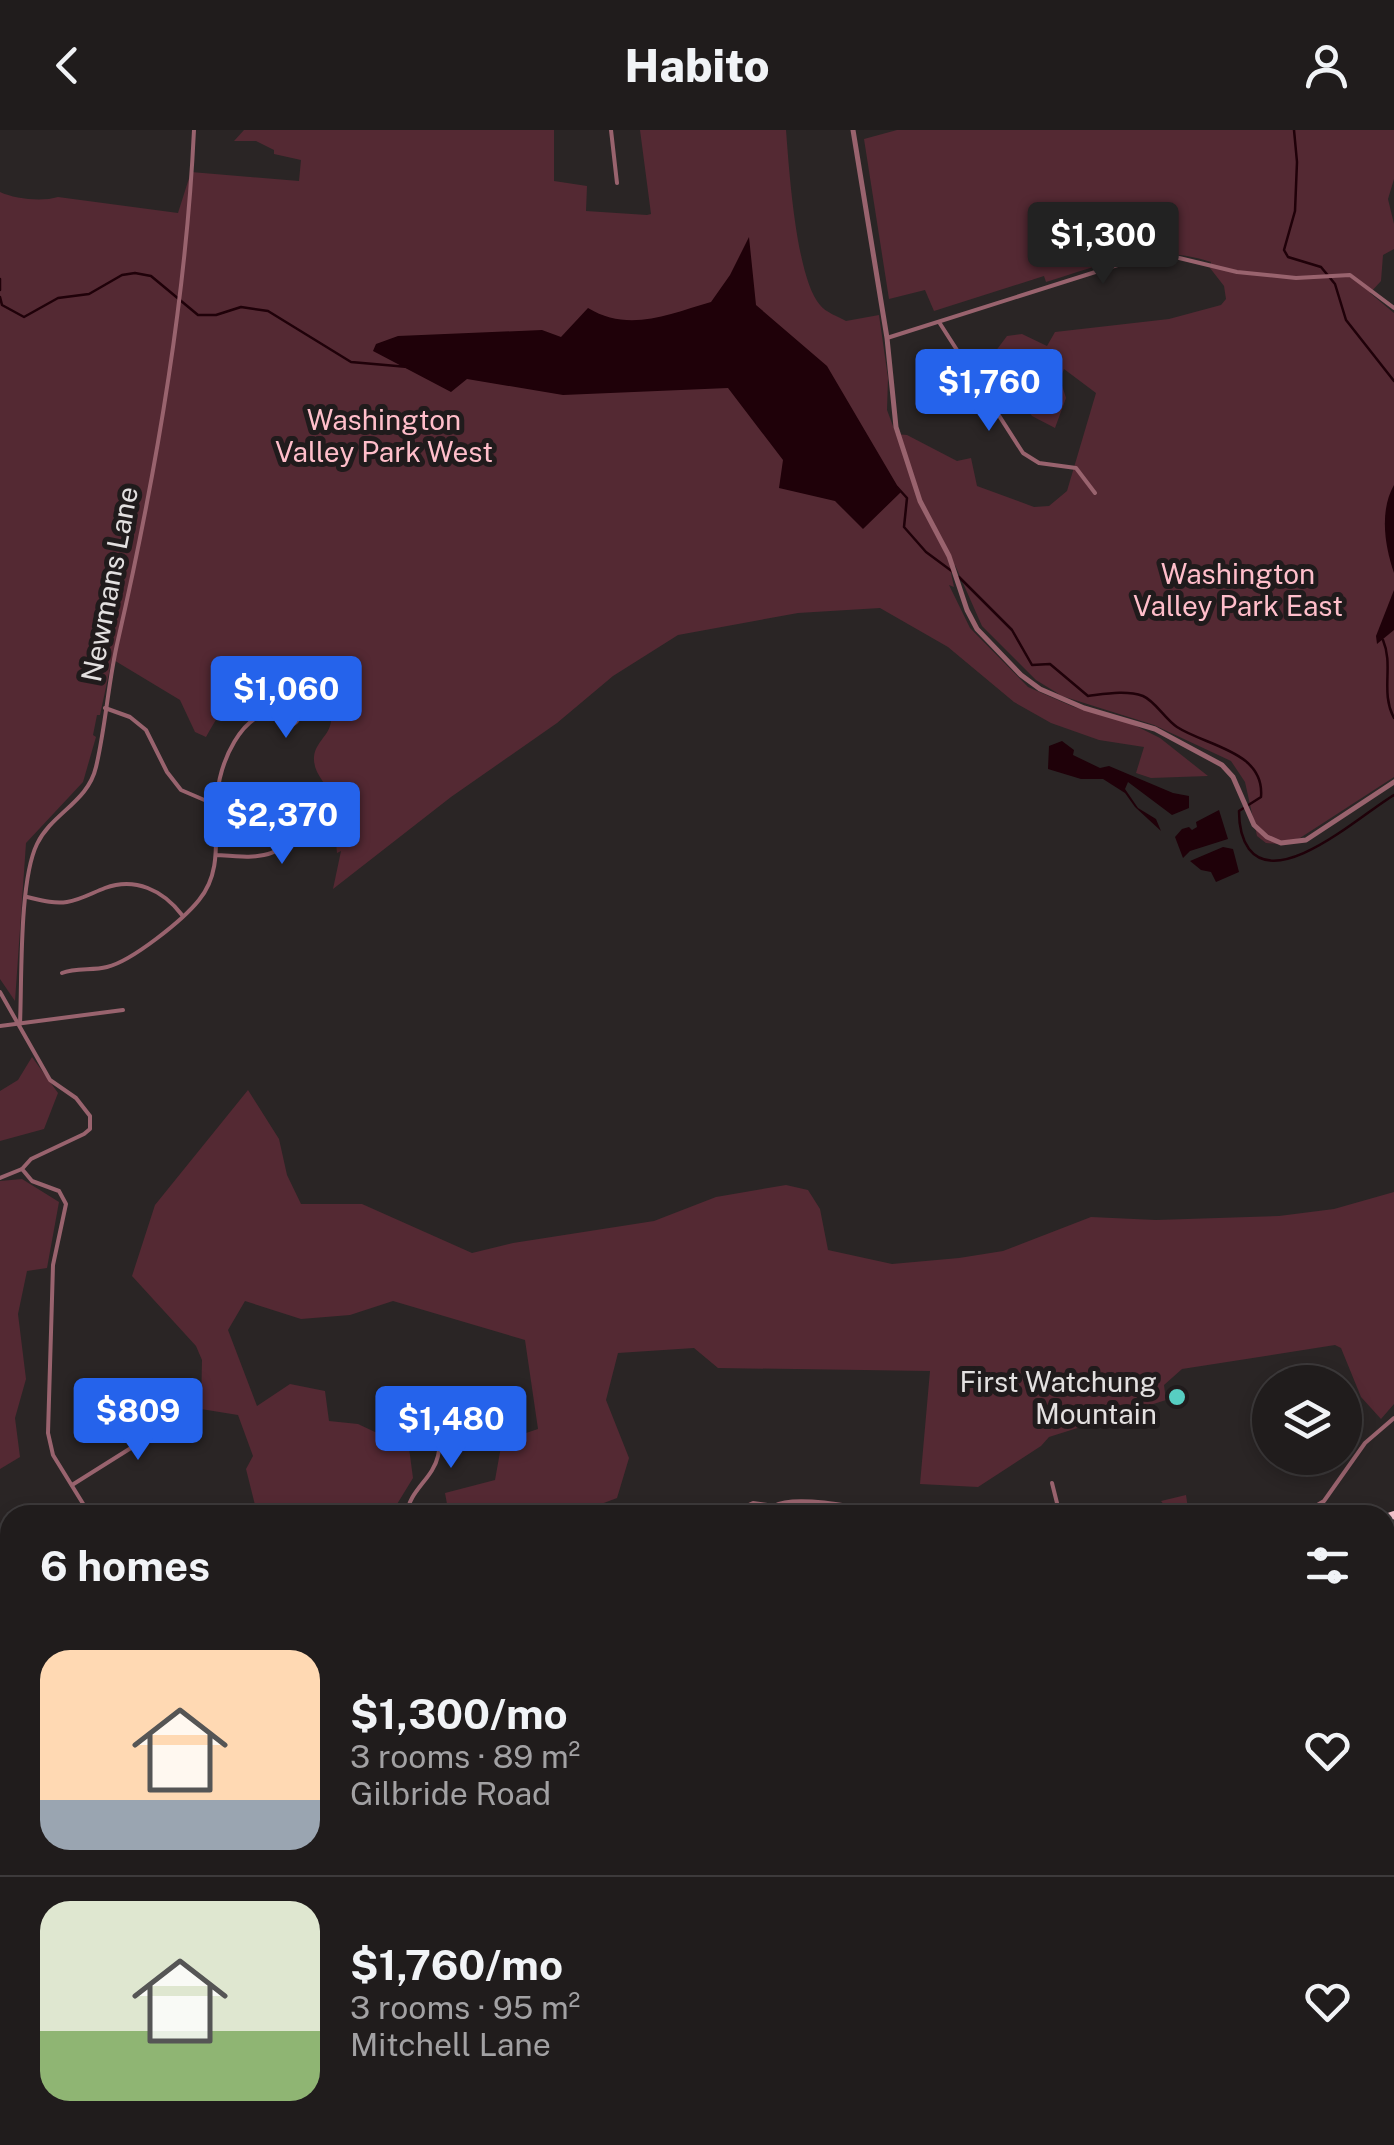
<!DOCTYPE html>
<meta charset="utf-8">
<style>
:root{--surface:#201c1c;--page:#282525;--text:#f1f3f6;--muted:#a2a1a3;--line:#3d3a3b;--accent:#2563eb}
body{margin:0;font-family:"Public Sans",sans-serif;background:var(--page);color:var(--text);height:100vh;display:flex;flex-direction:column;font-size:38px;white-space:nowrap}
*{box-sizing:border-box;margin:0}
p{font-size:32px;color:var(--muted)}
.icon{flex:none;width:55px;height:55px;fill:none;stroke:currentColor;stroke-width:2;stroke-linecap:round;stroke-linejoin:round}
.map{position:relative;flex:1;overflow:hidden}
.side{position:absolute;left:0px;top:1375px;width:1395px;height:640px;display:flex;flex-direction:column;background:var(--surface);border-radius:30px 30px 0 0;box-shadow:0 5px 15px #0003,0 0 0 2px var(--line)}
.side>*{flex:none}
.controls{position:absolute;left:1252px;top:1235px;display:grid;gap:20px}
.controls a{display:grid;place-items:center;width:110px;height:110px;border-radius:50%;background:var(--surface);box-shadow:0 5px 15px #0003,0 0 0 2px var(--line);font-size:50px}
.price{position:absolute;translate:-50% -85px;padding:0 22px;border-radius:10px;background:var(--accent);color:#fff;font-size:32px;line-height:65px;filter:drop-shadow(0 2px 5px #0008)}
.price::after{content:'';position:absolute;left:50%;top:60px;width:30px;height:22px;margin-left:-15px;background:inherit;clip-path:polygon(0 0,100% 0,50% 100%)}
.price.current{background:#222;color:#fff}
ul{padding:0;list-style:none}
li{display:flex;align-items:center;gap:30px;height:250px;padding:0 40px}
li+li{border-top:2px solid var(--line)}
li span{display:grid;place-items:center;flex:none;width:280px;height:200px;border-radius:30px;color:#555}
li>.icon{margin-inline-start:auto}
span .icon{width:120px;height:120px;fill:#fffc;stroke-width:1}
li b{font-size:42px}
h2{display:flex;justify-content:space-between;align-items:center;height:120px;padding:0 40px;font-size:42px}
header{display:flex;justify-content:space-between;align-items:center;height:130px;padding:0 40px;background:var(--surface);font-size:45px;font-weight:800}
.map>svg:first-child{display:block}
</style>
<header><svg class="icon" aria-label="back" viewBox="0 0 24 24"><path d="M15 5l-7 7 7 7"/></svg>Habito<svg class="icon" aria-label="person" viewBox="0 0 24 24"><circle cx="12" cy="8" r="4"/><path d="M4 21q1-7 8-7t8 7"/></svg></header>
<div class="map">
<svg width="1394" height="2015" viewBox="0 0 1394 2015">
<rect width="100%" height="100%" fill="#2a2525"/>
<!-- built -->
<g fill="#382c2e">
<polygon points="0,1473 10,1473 10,1645 0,1649"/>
<polygon points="1394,1662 1394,1744 1385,1744 1385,1720"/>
</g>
<!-- green -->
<g fill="#542933">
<path d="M244,0H554V51L587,56L586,81L647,85L651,84L640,0H786C789,38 796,148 820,175C825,182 839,187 846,191L879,185L888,248L887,280L896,304L907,305L957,331L971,328L977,356L1034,377L1049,376L1067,361L1096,263L1064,239L1060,249L1066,268L1055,298L1032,286L1009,255L990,248L989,230L1007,206L1022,204L1047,216L1055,202L1169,189L1221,175L1226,169L1224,156L1210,138L1211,132C1148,112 1107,134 1046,152L1044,146L934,181L925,160L889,169L864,9L897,0H1394V49L1388,69L1394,94V119L1383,125L1381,151L1370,163L1394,183V647L1300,708L1279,714L1266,713L1257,706L1245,652L1231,631L1154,595L1062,566L1036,550L982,496L955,435L951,443L954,457L949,455L970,498L1028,557L1074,577L1128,592L1160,608L1208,646L1151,648L1136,643L1144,617L1099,610L1051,593L1014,572L948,517L880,478L798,483L678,505L613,546L557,593L451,667L333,759L341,721L337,723C335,705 334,686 331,669C328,653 313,645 314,627C316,606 341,603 327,571C312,537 262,546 238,565C223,576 215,591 206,607L195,602L180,570L112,529L100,585H97L93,605L96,607L83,652L26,713L15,871L0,849V62C15,69 42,72 58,67L178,83L191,42L299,51L301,30L274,24V20L256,11H234Z"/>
<polygon points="32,927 58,963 44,999 0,1011 0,961 18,950"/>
<polygon points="248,960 279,1009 287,1045 301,1074 362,1074 472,1123 513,1113 654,1091 716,1067 786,1055 808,1060 820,1079 828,1120 892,1134 959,1128 1003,1121 1091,1087 1156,1090 1279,1086 1334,1079 1394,1062 1394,1274 1381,1289 1361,1267 1341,1218 1335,1215 1182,1239 1164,1255 1166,1270 1049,1307 1041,1316 978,1357 920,1354 930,1241 718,1238 694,1218 618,1223 606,1270 629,1328 617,1368 572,1385 449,1385 445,1363 495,1350 502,1311 538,1299 525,1210 393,1171 350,1185 301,1189 245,1171 228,1200 257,1276 290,1254 325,1261 329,1291 358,1294 409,1318 413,1348 391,1384 263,1385 256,1379 246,1339 253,1326 238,1285 201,1279 202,1230 196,1216 132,1146 155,1075"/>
<polygon points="22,1049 59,1072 47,1138 27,1141 18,1184 26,1249 15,1288 20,1327 0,1339 0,1051"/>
<polygon points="1186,1365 1189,1385 1172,1385 1161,1371"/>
<polygon points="75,2005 313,2005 319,2014 344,2007 345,2015 77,2015"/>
<polygon points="862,2005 958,2005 961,2015 863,2015"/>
<polygon points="1015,2005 1120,2005 1095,2015 1019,2015"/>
</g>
<!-- water -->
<g fill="#1f0109">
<path d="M749,107L756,175L827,236L901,362L863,399L835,371L779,358L783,330L728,258L563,265L467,249L451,262L373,221L376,214L398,206L542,200L561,207L588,178C629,203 669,184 711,172L730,145Z"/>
<path d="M1394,355V443C1385,417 1379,381 1394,355Z"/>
<polygon points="1394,460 1394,500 1377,514 1376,506"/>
<polygon points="1062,611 1074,620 1073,625 1100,638 1109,636 1173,663 1189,666 1189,678 1172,685 1128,652 1125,659 1138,678 1156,689 1161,701 1135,677 1125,663 1103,649 1081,649 1048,639 1049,616"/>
<polygon points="1219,680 1228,709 1190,721 1183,728 1175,707 1182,699 1189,697 1192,700 1197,697 1196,692"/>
<polygon points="1223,717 1233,719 1239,742 1216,752 1211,742 1201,740 1190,731"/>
<polygon points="505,2005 567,2005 569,2015 480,2015 482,2011"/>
</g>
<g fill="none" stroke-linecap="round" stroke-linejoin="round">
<!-- stream -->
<g stroke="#1f0109" stroke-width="2.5">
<polyline points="1294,0 1297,32 1295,81 1284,120 1288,127 1321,137 1335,154 1346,190 1394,251"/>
<polyline points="0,149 0,160"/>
<polyline points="0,167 2,175 24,187 58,168 89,164 122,145 135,143 151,146 198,185 216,185 241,177 268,181 351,232 408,237"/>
<polyline points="897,357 907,368 904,397 926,422 953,442"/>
<path d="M959,447L1012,500L1032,535L1050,534L1088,566C1105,564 1126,560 1143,566C1155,571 1165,589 1177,597C1206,616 1265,621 1261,667L1239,681C1239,695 1241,708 1249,719C1280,760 1364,682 1394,665"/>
<path d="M1383,510C1394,536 1380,562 1394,588"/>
</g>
<!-- minor -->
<g stroke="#99636e" stroke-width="4">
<polyline points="611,0 617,53"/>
<polyline points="939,192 1023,323 1039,333 1076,338 1095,363"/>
<polyline points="887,208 1146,126 1175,127 1237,142 1296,148 1350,145 1394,178"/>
<polyline points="995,284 1024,273"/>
<circle cx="289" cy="585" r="10"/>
<polyline points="105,578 130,587 146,600 167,642 181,660 216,675"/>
<path d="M216,725C257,728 293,733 297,679"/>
<path d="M27,767C40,770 53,774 67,772C80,770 92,763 105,758C135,747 163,760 182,785"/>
<path d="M62,843C76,837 92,841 107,837C132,831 183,790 199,770C224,740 213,702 217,666C220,634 240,581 279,581"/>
<polyline points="0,862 50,950 76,968 90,986 90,999 84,1004 31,1029 22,1039 32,1051 59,1061 66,1074 53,1135 48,1303 53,1325 90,1385"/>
<path d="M20,894C22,849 19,751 37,714C52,683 88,672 96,637C106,595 108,552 118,510C156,344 186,171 194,0"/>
<polyline points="0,896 123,880"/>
<polyline points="0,1048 22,1039"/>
<polyline points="1052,1353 1060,1385"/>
<polyline points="72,1355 158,1301 197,1290"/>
<path d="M774,1376C797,1363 869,1380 896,1385"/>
<path d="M407,1385C408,1361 433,1349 438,1326C441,1315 438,1303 437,1292"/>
<polyline points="595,1385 607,1382 740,1379 753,1373 843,1385"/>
<polyline points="1111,1385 1155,1377 1167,1385"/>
<polyline points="1301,1385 1324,1371 1365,1313 1394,1288"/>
<polyline points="0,1491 10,1492"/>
<polyline points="0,1622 10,1618"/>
<polyline points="1385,1802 1394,1801"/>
<polyline points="1385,1929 1394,1937"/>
<polyline points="76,2005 78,2015"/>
<polyline points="355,2005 357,2015"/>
<polyline points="629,2005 631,2015"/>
<polyline points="767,2005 770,2015"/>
<polyline points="1255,2005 1259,2015"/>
<polyline points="356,2013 400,2005"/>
<polyline points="815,2015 827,2005"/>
<polyline points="1236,2015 1242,2005"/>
</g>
<!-- tertiary -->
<g stroke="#99636e" stroke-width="5">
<polyline points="853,0 887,208 896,297 920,371 949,426 967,480 977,499 1021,545 1040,559 1084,578 1155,599 1222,635 1233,647 1254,695 1267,707 1281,713 1306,710 1394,652"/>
<polyline points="0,1412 10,1414"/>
<polyline points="1385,1986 1394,1983"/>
<polyline points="1303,2015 1333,2005"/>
</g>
<!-- secondary -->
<polyline stroke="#da8497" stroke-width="5" points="969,2005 971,2015"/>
<!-- trunk -->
<g stroke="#f4c5ce" stroke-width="8">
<polyline points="1385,1388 1394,1385"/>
<polyline points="1385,1440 1394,1435"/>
<polyline points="0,1813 10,1810"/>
<polyline points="0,1860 10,1857"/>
</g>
<!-- motorway -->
<g stroke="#f7dbe0" stroke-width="9">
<polyline points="1385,1428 1386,1428"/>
<polyline points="1385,1446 1394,1440"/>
<polyline points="1385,1550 1394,1555"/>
<polyline points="1385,1559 1394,1563"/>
<polyline points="1385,1610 1394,1611"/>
<polyline points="0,1664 10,1660"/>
<polyline points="0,1700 10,1696"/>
</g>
</g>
<!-- markers -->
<circle fill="#57cec2" stroke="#201b1c" stroke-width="4" cx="1177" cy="1267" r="10"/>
<g text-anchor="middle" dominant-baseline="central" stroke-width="10" stroke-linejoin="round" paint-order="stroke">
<!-- park labels -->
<g font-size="28" fill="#ffbeca" stroke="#201b1c">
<text x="384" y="289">Washington<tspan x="384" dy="32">Valley Park West</tspan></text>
<text x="1238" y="443">Washington<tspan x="1238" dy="32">Valley Park East</tspan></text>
</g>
<!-- street labels -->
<g font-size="28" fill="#e3e0e0" stroke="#201b1c">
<text transform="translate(109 454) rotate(-79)">Newmans Lane</text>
</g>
<!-- poi labels -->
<g font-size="28" fill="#e3e0e0" stroke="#201b1c" text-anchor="end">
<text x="1157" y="1251">First Watchung<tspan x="1157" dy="32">Mountain</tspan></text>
</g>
</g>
</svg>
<div class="controls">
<a><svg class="icon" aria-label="layers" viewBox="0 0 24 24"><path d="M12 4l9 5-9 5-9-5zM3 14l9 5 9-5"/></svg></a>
</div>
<b class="price current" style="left:1103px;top:157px">$1,300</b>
<b class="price" style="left:989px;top:304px">$1,760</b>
<b class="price" style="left:286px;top:611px">$1,060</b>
<b class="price" style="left:282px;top:737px">$2,370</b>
<b class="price" style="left:138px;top:1333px">$809</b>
<b class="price" style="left:451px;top:1341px">$1,480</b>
<section class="side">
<h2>6 homes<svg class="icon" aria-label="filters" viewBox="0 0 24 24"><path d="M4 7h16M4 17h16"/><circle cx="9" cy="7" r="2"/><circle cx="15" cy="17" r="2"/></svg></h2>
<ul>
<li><span style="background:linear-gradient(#ffd9b3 75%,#9aa5b1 0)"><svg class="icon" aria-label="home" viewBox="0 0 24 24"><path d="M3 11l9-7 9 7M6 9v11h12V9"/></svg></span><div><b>$1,300/mo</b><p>3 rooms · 89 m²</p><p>Gilbride Road</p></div><svg class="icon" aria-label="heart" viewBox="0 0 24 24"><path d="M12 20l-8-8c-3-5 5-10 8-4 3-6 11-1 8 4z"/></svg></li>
<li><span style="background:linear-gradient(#dfe7d0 65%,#8fb573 0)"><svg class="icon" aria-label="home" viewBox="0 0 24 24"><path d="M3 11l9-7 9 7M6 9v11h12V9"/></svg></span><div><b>$1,760/mo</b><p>3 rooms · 95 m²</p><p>Mitchell Lane</p></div><svg class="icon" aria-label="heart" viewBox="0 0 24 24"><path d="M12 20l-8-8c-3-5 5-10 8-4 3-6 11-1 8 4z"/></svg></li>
</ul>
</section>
</div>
